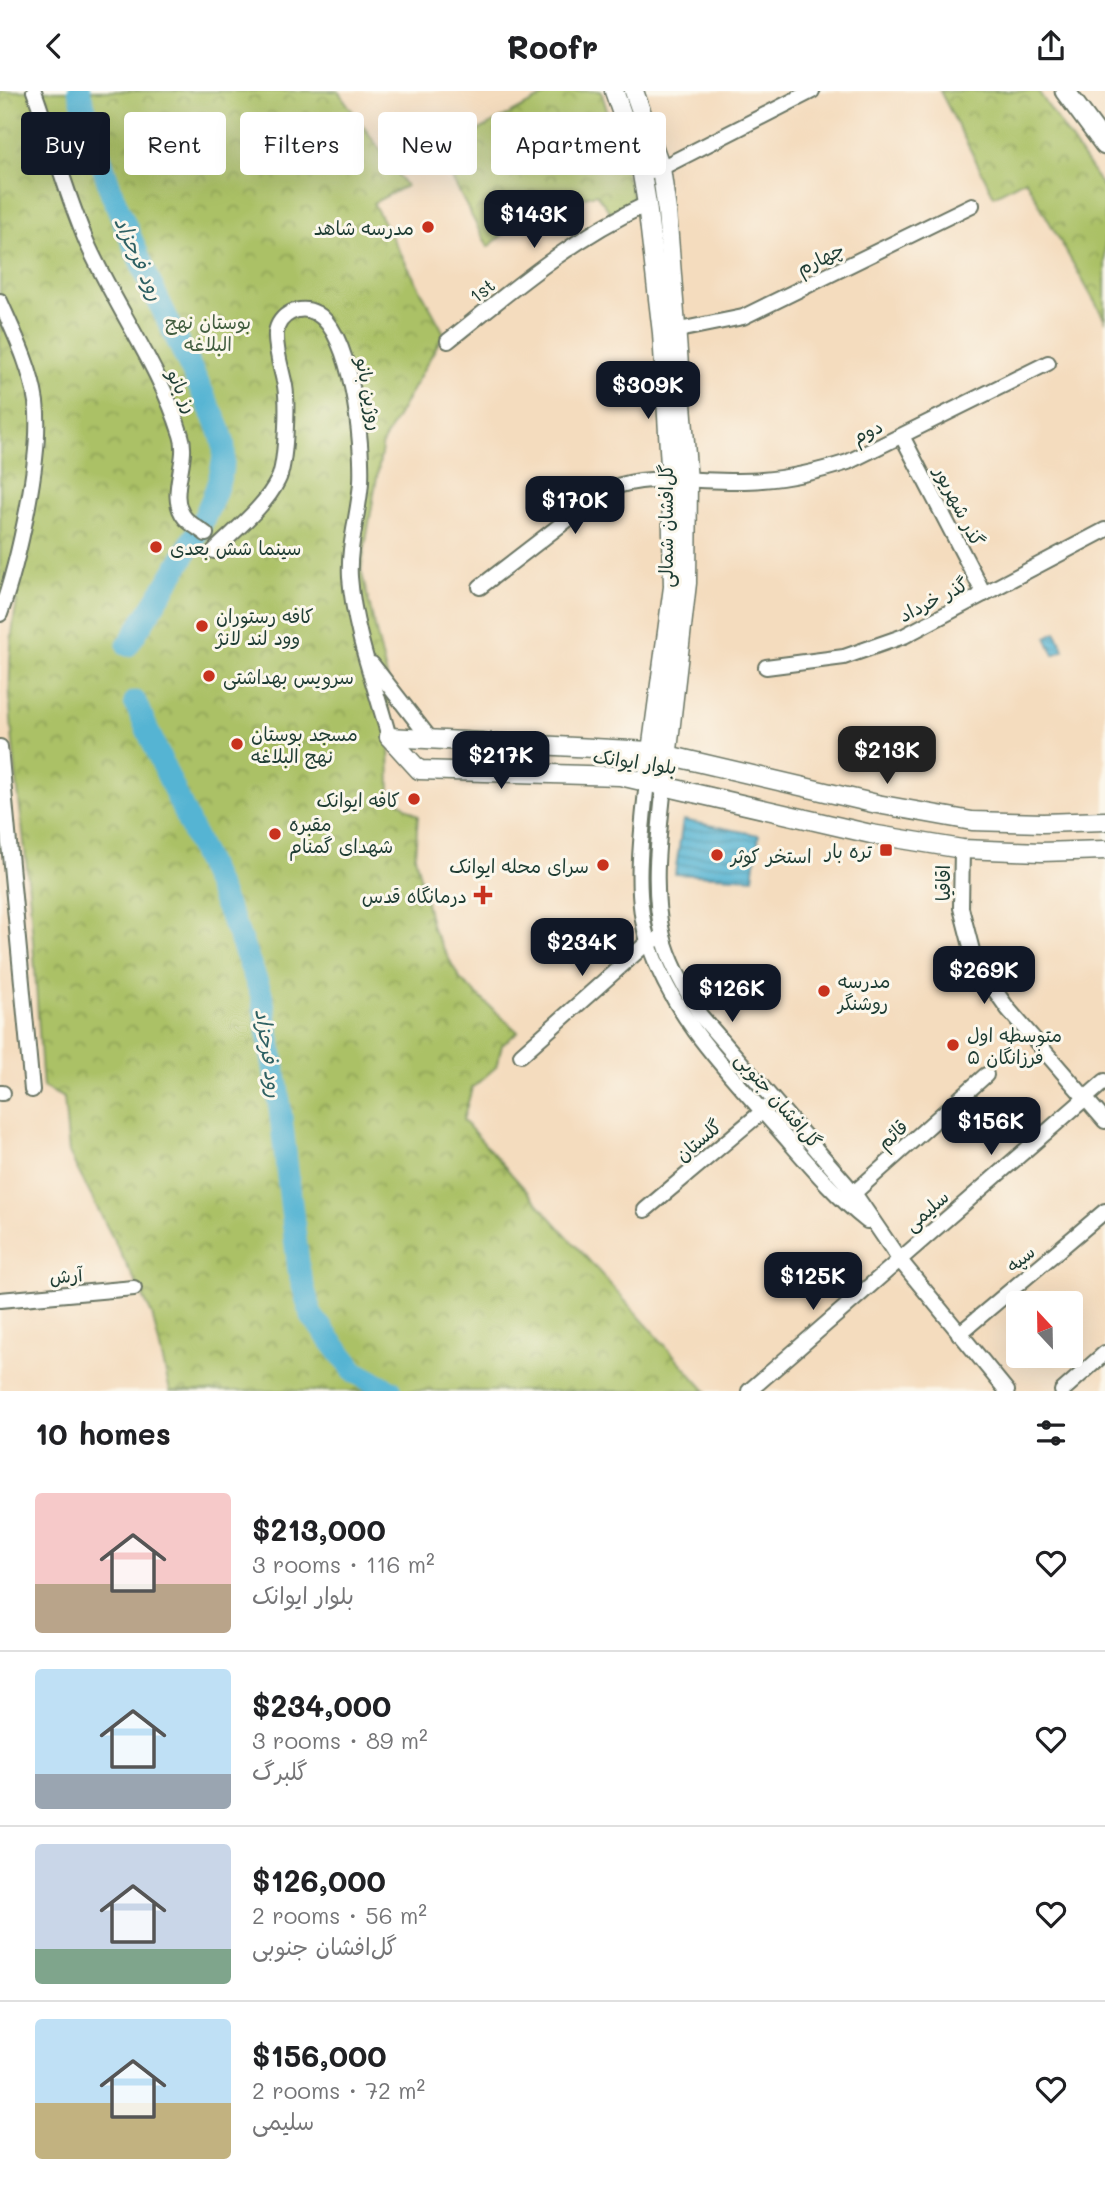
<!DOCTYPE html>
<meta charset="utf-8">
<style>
:root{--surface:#fff;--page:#f2f2f2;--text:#202124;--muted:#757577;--line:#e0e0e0;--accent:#111827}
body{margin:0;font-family:Mali,"Playpen Sans Arabic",sans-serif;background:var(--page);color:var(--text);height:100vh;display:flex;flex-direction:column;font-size:26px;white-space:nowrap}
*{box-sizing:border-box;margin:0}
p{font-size:23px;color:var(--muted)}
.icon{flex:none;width:38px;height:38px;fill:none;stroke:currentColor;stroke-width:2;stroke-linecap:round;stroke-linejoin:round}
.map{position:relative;height:1300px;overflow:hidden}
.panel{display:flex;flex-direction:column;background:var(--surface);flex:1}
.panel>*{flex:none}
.guide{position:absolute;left:21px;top:21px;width:700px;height:63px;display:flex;gap:14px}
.needle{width:46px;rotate:338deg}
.fabs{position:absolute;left:1006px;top:1200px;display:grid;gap:14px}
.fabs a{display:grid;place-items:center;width:77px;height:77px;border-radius:7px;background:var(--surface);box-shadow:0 7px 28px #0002;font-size:35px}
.price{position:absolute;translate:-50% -60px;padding:0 16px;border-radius:14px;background:var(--accent);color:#fff;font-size:23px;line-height:46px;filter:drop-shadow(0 2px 4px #0008)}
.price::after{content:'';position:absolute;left:50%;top:42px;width:21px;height:16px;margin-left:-10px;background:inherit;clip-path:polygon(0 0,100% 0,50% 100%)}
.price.current{background:#222;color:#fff}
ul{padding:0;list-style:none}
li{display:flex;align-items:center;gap:21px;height:175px;padding:0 35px}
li+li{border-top:2px solid var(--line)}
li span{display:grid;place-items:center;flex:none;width:196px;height:140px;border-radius:7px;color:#555}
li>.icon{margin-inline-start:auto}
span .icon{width:84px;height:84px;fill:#fffc;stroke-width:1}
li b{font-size:30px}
h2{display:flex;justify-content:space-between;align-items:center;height:84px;padding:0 35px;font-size:30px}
.chip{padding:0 24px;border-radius:7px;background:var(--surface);box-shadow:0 7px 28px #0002;font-size:24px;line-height:63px}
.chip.current{background:var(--accent);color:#fff}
header{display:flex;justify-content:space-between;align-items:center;height:91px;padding:0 35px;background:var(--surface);font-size:32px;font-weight:700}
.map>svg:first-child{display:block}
</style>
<header><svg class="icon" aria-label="back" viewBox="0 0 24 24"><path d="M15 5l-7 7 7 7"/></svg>Roofr<svg class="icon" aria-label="share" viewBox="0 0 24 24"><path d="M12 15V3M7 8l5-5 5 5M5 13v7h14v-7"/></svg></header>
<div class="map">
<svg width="1105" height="1300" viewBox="0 0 1105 1300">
<defs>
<pattern id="park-crowns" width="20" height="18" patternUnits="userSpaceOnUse" patternTransform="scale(1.75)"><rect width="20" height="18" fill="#abc166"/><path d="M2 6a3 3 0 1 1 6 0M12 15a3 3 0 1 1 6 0" fill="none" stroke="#8b9e55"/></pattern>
<pattern id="water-rules" width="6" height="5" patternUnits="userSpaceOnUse" patternTransform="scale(1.75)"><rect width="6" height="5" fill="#55b4d3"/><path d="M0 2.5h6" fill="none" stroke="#4694ac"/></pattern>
</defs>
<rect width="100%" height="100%" fill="#fbf7ec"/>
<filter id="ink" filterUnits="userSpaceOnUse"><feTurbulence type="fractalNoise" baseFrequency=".0143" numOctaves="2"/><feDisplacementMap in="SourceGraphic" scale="14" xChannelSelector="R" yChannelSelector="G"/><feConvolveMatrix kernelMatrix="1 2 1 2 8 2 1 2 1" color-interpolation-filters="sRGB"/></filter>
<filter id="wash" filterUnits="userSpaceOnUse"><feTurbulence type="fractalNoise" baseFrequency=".00686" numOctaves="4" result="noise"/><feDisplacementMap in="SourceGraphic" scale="28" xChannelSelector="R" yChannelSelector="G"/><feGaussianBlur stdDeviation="1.57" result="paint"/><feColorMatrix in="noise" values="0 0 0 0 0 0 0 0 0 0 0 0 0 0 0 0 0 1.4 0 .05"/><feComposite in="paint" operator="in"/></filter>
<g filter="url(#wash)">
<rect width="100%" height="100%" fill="#f4dcbe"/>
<!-- park -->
<g fill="url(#park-crowns)" stroke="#657f4d" stroke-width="2">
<path d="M0,0H338L406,95L373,112L444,242L383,351L361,479L388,590L390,704L418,725L415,765L432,837L460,888L518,941L502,954L496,976L472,997L463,1029L706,1300H170L152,1223L69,1062L64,1007L43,996C37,920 34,844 26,768C17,684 0,594 17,510L6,506L0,508Z"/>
<polygon points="553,0 601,0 636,114 611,122 596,103 530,121 488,156 438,61"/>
<polygon points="940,0 1038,0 1105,99 1105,229 1025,88 994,105"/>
</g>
<!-- water -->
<g fill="url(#water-rules)" stroke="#3a7884" stroke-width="2">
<polygon points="1056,541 1064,559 1054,564 1046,546"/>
<polygon points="683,729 759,744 753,787 675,783"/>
</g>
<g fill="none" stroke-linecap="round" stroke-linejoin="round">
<!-- river -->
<g stroke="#55b4d3" stroke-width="23">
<path d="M79,0L112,103L149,190L217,332C221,342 225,352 224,363C221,418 157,507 128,554"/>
<polyline points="135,611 238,842 262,905 278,1001 299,1180 311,1224 355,1281 391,1300"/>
</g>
</g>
</g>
<g filter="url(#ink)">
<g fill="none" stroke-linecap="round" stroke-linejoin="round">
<defs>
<g id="minor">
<path d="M34,0C52,50 66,103 87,152C116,217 160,276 181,344C190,370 166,404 185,427C190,433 200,438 206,443"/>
<polyline points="651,80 661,77 812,0"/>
<path d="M0,210C14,242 31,276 36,311C43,363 18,473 0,523"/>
<polyline points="669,241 743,226 972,114"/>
<path d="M448,250C512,199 572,147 647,113"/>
<polyline points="902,345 984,503"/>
<path d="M214,460C235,439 265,416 278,389C286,374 288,313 285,295C282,279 275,259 276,242C278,223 300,213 316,222C352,241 363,353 361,391C359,422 348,455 350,486C354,540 375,594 389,646"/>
<path d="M480,496L606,399C653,379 711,394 762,389C791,387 820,380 848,371L1048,272"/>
<polyline points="372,573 431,649"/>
<polyline points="766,576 844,566 904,545 1105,439"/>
<polyline points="0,656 32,999"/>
<path d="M647,690C642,742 632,803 649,853C673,927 729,982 779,1039C807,1071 834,1104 867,1130"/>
<path d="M664,694C659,744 651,796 663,845C670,873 686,899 700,924L854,1102L899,1168L1007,1300"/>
<polyline points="962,758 961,817 975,871 1008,918 1105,1030"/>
<polyline points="521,964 648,851 655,849"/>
<polyline points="0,1002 3,1002"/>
<polyline points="854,1102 986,984"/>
<polyline points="645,1119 770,1014"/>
<polyline points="0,1209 134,1197"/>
<polyline points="959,1243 1105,1120"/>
<polyline points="749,1300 1105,990"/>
<polyline points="1062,1300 1105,1262"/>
</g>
<g id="major">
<polyline points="614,0 641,77 647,113 662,242 671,391 673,496 647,690"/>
<polyline points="634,0 661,77 667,120 688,390 687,492 664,694"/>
<polyline points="389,646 419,679 620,685 871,743 962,758 1041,761 1105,759"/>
<polyline points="389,646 650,660 877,713 972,730 1043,732 1105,730"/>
</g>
<polyline id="highway" points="1065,0 1105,54"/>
</defs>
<!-- minor casing -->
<use href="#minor" stroke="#6a7564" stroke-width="18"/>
<!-- major casing -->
<use href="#major" stroke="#6a7564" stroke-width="21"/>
<!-- highway casing -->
<use href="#highway" stroke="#6a7564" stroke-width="23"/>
<!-- minor -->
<use href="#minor" stroke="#fff" stroke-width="14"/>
<!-- major -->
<use href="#major" stroke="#fff" stroke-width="18"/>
<!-- highway -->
<use href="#highway" stroke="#fff" stroke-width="19"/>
</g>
</g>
<!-- markers -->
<g fill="#c8321e" stroke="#fbf7ec" stroke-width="2.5">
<circle cx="428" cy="136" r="7"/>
<circle cx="156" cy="456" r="7"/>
<circle cx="202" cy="535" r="7"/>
<circle cx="209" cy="585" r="7"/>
<circle cx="237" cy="653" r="7"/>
<circle cx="414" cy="708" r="7"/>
<circle cx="275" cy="743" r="7"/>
<rect x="879" y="752" width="14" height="14" rx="3.5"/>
<circle cx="717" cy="764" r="7"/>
<circle cx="603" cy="774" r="7"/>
<path d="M479.5 793.5h7v7h7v7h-7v7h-7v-7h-7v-7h7z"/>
<circle cx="824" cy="900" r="7"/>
<circle cx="953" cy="954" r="7"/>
</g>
<g text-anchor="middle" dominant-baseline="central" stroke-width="6" stroke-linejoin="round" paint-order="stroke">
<!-- poi labels -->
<g font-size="19" fill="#1f3d34" stroke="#fbf7ec" text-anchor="start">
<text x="414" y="136" text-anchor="end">مدرسه شاهد</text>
<text x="170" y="456">سینما شش بعدی</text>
<text x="216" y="524">کافه رستوران<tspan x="216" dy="22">وود لند لانژ</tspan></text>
<text x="223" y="585">سرویس بهداشتی</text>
<text x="251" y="642">مسجد بوستان<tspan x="251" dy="22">نهج البلاغه</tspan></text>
<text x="400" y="708" text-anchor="end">کافه ایوانک</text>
<text x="289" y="732">مقبره<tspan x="289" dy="22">شهدای گمنام</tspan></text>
<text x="872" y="759" text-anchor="end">تره بار</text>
<text x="731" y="764">استخر کوثر</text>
<text x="589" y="774" text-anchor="end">سرای محله ایوانک</text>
<text x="467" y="804" text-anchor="end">درمانگاه قدس</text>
<text x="838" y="889">مدرسه<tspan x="838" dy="22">روشنگر</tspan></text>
<text x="967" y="943">متوسطه اول<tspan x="967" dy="22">فرزانگان ۵</tspan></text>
</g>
<!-- street labels -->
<g font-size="19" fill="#1f3d34" stroke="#fbf7ec">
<text transform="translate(820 167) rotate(-26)">چهارم</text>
<text transform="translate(482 199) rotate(-39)">1st</text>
<text transform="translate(183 300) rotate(65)">رز بانو</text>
<text transform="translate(370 303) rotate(79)">روژین بانو</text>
<text transform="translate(867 340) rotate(-26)">دوم</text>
<text transform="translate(960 415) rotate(63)">گذر شهریور</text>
<text transform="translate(665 435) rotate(-90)">گل‌افشان شمالی</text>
<text transform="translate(933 508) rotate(-27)">گذر خرداد</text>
<text transform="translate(635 670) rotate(8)">بلوار ایوانک</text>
<text transform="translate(942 792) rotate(-90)">اقاقیا</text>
<text transform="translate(779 1009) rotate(49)">گل‌افشان جنوبی</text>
<text transform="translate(892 1043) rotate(-42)">قائم</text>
<text transform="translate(698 1049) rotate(-40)">گلستان</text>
<text transform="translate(926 1119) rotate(-41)">سلیمی</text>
<text transform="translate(1020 1167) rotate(-40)">سپه</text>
<text transform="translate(66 1184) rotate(-5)">آرش</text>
</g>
<!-- park labels -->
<g font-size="19" fill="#425e40" stroke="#fbf7ec">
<text x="208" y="230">بوستان نهج<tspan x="208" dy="22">البلاغه</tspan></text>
</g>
<!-- water labels -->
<g font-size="21" font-style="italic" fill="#2f6164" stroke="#fbf7ec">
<text transform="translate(140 167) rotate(66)">رود فرحزاد</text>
<text transform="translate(270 962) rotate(82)">رود فرحزاد</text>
</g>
</g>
</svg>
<div class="fabs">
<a><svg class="needle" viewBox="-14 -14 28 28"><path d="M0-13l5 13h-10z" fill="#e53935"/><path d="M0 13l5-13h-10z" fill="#757577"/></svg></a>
</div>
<b class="price" style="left:534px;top:159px">$143K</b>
<b class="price" style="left:648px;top:330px">$309K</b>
<b class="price" style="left:575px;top:445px">$170K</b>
<b class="price current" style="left:887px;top:695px">$213K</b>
<b class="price" style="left:501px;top:700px">$217K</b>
<b class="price" style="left:582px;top:887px">$234K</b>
<b class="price" style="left:984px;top:915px">$269K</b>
<b class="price" style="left:732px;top:933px">$126K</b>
<b class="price" style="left:991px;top:1066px">$156K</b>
<b class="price" style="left:813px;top:1221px">$125K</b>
<div class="guide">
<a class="chip current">Buy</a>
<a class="chip">Rent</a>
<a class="chip">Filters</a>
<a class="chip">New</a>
<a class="chip">Apartment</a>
</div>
</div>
<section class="panel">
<h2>10 homes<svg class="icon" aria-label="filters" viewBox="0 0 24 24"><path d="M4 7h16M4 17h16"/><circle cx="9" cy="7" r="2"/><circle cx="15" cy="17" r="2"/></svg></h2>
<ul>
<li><span style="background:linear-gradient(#f6c9c9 65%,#b9a48a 0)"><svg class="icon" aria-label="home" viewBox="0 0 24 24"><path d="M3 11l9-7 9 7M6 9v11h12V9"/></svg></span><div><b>$213,000</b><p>3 rooms · 116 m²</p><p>بلوار ایوانک</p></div><svg class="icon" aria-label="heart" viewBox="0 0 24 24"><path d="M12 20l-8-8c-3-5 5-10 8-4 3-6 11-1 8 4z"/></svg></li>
<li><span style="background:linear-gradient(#bfe0f5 75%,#9aa5b1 0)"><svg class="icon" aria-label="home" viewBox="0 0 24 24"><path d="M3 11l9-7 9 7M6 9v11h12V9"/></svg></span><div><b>$234,000</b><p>3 rooms · 89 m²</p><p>گلبرگ</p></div><svg class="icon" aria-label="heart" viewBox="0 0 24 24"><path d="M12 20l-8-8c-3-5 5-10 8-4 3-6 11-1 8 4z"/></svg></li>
<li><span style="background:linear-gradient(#c9d6e8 75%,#7fa58c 0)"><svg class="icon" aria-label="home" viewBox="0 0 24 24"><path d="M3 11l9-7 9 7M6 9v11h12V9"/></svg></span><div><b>$126,000</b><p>2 rooms · 56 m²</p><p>گل‌افشان جنوبی</p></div><svg class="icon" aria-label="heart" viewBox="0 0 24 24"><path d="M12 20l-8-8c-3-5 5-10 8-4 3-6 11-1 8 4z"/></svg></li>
<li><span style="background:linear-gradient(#bfe0f5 60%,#c2b280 0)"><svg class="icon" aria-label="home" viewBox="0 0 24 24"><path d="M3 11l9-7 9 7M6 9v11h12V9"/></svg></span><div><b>$156,000</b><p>2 rooms · 72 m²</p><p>سلیمی</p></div><svg class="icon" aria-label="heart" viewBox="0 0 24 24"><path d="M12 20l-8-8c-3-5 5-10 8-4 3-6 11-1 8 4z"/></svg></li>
</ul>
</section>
